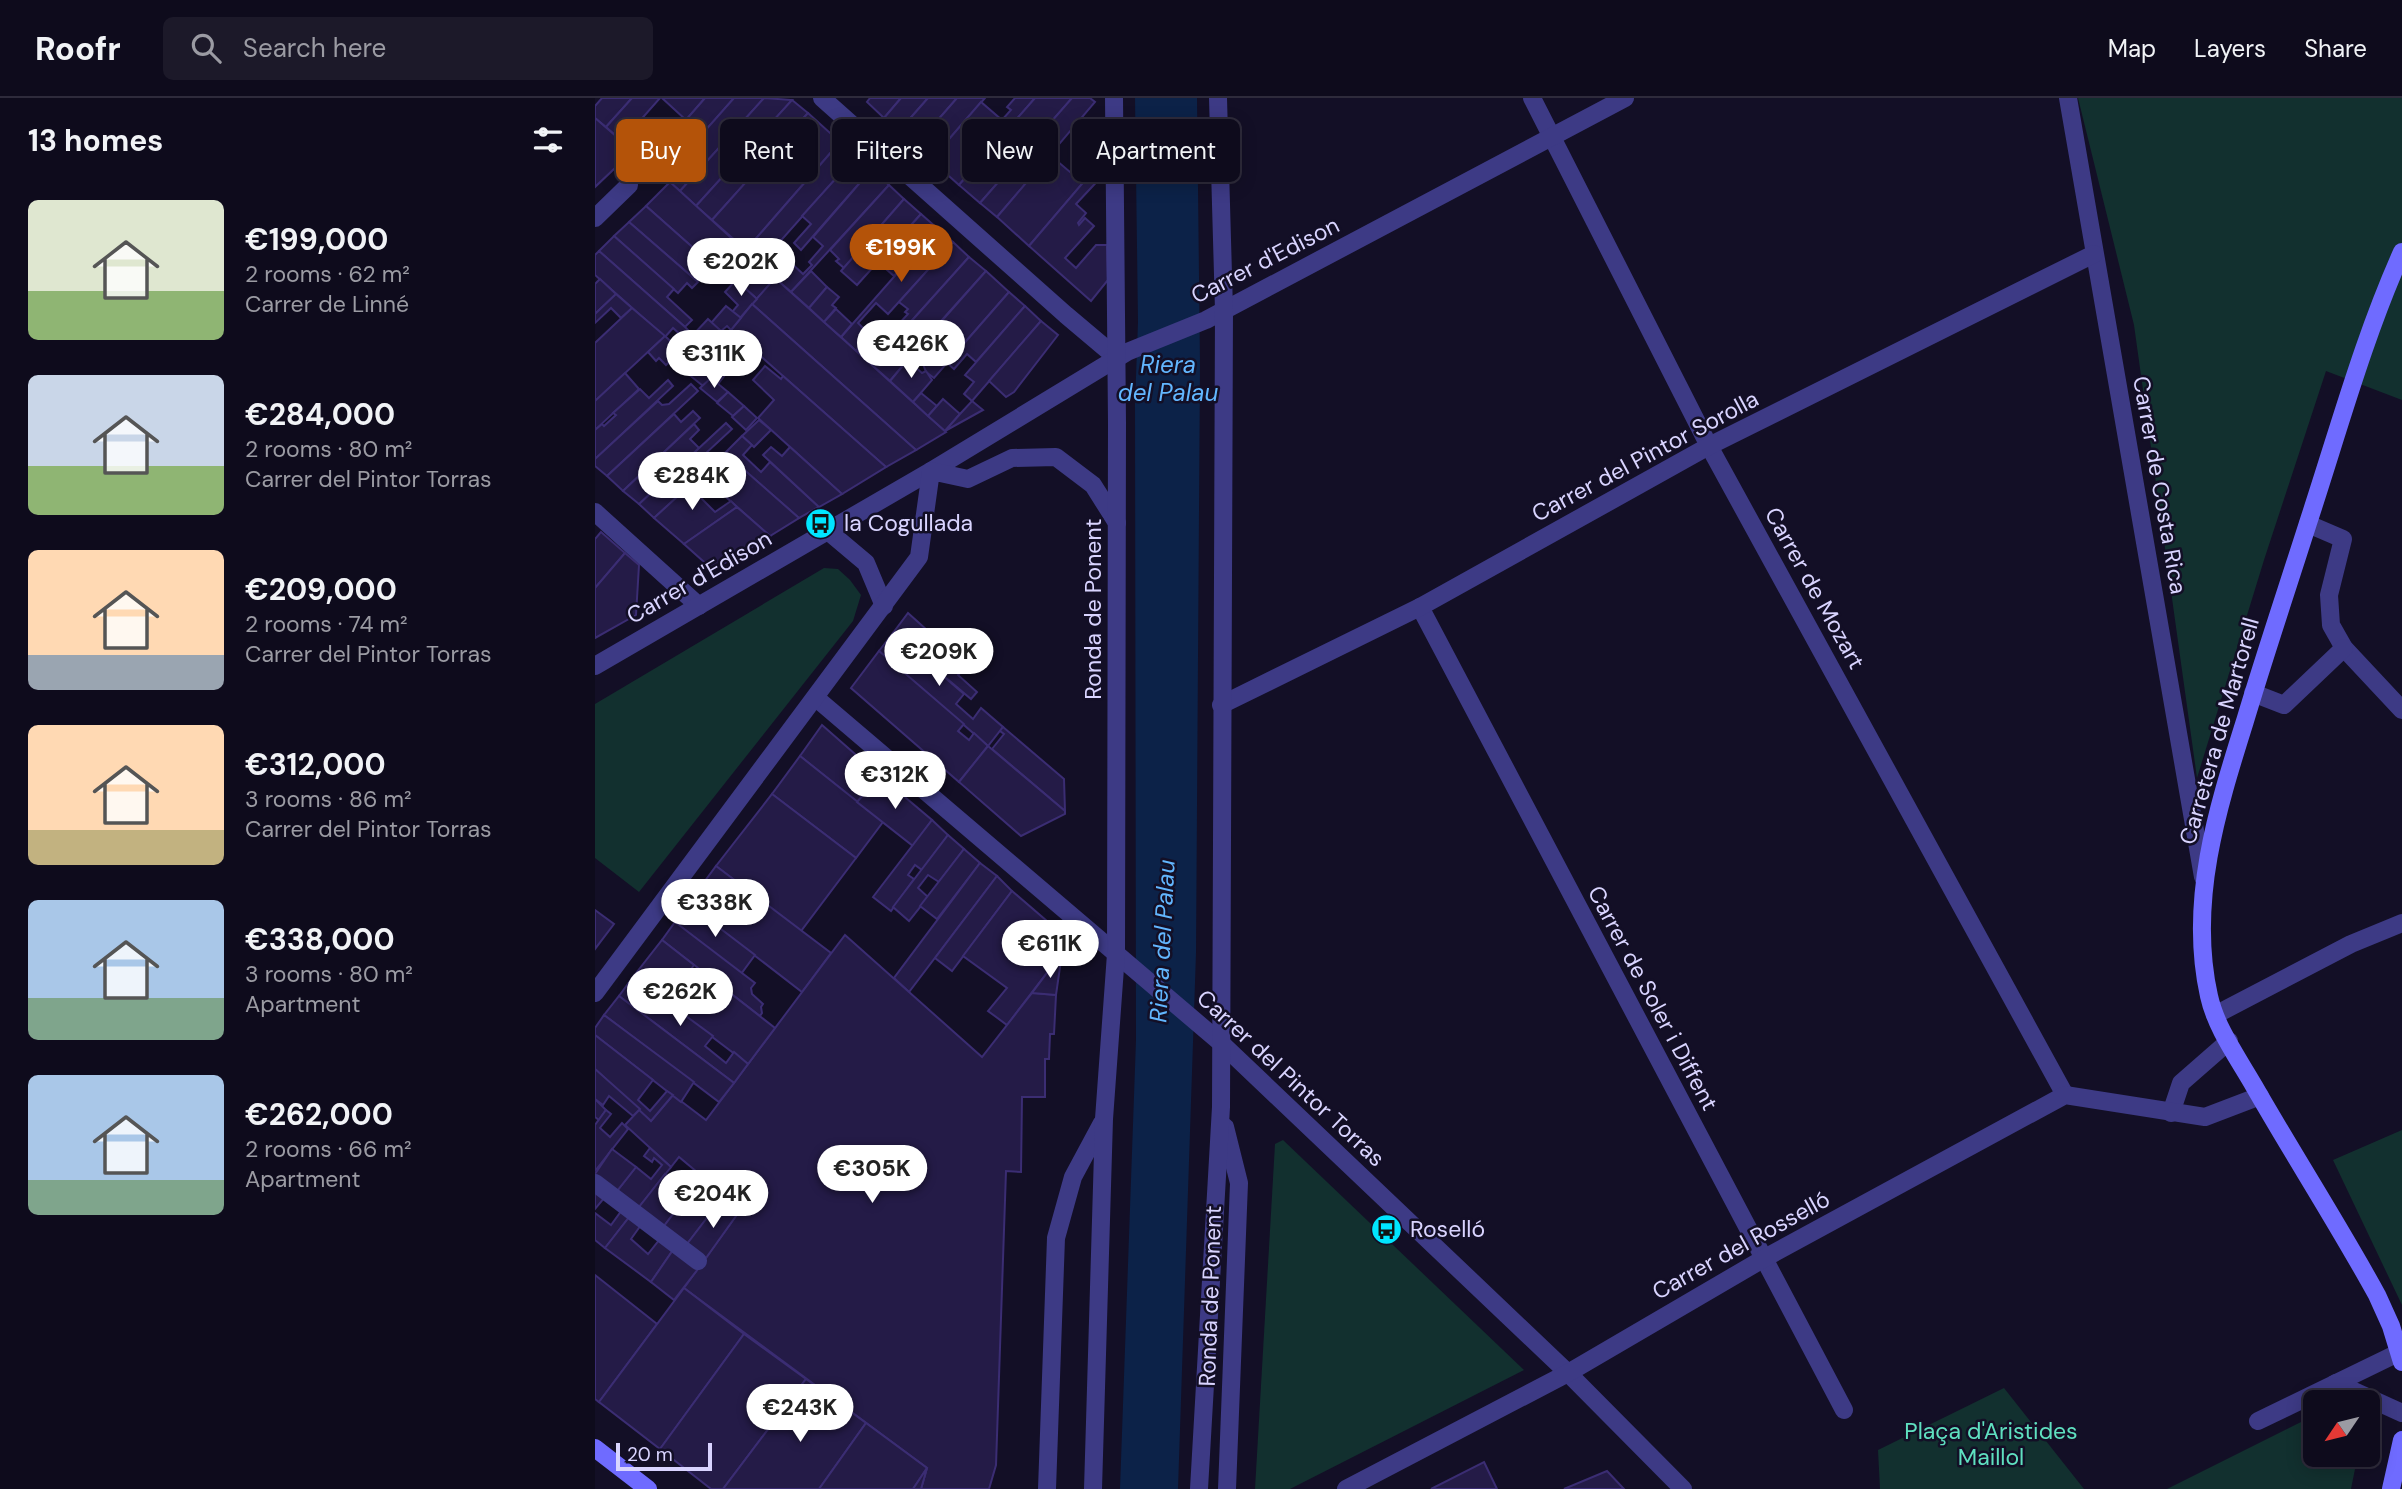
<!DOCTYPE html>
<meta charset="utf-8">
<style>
:root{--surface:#0e0b1c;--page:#1c1929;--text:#f1f3f6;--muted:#9b9ba3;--line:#2e2b3b;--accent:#b45309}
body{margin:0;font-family:"DM Sans",sans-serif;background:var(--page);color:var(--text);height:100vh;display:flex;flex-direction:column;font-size:26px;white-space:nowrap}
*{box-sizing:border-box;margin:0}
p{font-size:23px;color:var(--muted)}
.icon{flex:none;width:38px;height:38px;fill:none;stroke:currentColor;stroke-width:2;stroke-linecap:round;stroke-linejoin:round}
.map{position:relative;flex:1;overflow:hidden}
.side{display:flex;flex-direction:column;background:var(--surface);width:595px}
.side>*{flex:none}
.hud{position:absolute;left:21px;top:21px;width:665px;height:63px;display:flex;gap:14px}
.needle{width:46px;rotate:235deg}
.buttons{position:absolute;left:1708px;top:1292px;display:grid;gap:14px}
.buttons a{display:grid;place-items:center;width:77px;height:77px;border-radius:10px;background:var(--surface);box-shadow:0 4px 18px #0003,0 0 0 2px var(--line);font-size:35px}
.scale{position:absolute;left:21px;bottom:18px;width:96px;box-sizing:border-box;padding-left:7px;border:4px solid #d9d4ff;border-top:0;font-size:19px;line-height:24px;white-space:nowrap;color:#d9d4ff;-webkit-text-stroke:5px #130f26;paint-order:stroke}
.price{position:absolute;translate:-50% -60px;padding:0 16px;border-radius:24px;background:#fff;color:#222;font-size:23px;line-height:46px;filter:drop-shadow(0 2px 4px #0008)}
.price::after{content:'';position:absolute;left:50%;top:42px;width:21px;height:16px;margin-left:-10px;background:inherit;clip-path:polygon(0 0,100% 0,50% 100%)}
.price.active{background:var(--accent);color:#fff}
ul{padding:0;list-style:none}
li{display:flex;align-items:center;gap:21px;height:175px;padding:0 28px}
li span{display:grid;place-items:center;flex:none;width:196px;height:140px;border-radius:10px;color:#555}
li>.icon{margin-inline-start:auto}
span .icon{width:84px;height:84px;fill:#fffc;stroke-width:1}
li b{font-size:30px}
h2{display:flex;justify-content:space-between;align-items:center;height:84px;padding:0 28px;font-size:30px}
.tag{padding:0 24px;border-radius:10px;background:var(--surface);box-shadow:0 4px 18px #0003,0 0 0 2px var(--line);font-size:24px;line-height:63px}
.tag.active{background:var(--accent);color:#fff}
header{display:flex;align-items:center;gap:42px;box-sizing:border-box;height:98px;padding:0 35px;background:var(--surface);border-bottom:2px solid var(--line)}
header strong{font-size:33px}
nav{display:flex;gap:38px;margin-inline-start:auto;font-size:24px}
.search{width:490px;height:63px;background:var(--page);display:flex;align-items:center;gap:18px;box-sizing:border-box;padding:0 24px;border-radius:10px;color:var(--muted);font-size:26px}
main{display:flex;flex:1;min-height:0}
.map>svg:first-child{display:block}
</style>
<header>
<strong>Roofr</strong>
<div class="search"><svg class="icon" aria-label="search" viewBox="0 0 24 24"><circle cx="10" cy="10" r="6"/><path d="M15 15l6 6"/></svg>Search here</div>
<nav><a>Map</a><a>Layers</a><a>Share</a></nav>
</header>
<main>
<section class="side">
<h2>13 homes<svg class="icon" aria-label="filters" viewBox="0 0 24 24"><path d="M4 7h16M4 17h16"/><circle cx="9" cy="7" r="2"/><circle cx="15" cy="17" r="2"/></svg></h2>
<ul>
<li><span style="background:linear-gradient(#dfe7d0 65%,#8fb573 0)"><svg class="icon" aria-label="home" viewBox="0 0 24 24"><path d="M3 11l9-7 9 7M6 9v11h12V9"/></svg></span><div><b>€199,000</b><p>2 rooms · 62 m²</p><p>Carrer de Linné</p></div></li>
<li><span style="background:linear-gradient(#c9d6e8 65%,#8fb573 0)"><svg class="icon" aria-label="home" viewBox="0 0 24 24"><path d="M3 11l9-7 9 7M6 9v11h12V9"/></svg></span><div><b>€284,000</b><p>2 rooms · 80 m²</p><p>Carrer del Pintor Torras</p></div></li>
<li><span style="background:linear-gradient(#ffd9b3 75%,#9aa5b1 0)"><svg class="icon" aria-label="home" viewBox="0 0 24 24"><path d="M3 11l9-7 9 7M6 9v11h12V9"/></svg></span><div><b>€209,000</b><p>2 rooms · 74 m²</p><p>Carrer del Pintor Torras</p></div></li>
<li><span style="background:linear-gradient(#ffd9b3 75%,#c2b280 0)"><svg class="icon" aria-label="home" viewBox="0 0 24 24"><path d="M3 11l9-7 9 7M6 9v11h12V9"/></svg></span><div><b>€312,000</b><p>3 rooms · 86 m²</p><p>Carrer del Pintor Torras</p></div></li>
<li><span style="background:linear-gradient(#a9c7e8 70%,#7fa58c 0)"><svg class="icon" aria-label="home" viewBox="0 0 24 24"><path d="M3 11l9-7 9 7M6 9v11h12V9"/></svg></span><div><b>€338,000</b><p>3 rooms · 80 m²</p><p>Apartment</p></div></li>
<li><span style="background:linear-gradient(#a9c7e8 75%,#7fa58c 0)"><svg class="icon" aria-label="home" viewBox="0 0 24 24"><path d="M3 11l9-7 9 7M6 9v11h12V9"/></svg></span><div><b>€262,000</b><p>2 rooms · 66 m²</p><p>Apartment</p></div></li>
</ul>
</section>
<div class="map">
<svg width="1807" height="1391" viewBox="0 0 1807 1391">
<rect width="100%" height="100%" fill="#130f26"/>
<!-- green -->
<g fill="#12302f">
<polygon points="1483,0 1807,0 1807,302 1731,273 1669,462 1602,680 1539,227"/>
<polygon points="229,470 243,471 255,482 266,497 258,523 44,794 0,760 0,606"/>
<polygon points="1807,1032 1807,1207 1738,1062"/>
<polygon points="688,1042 929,1272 695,1391 660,1391 680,1046"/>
<polygon points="1409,1290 1489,1391 1285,1391 1283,1352"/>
<polygon points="1720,1317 1720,1356 1763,1356 1756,1391 1572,1391"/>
</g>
<!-- water -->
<polygon fill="#0c2248" points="540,0 602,0 605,267 601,855 583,1391 525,1391 541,942 540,306 543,224"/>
<!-- building -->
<g fill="#241b47" stroke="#3b2d73" stroke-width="2">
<polygon points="7,0 37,0 11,29 0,20 0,8"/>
<polygon points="37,0 65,0 27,43 11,29"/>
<polygon points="67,0 110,0 91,22"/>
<polygon points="110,0 139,0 96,49 88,42 98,30 90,23"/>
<polygon points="139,0 169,0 85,93 69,79"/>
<polygon points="169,0 197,2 101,108 85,93"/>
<polygon points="275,0 306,0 289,20 272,4"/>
<polygon points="306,0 333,0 304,33 289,20"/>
<polygon points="333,0 362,0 321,47 304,33"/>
<polygon points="362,0 390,0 336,62 321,47"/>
<polygon points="420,0 440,0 364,87 336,62 386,4 407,22 416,12 412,9"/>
<polygon points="440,0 477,0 385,105 364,87"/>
<polygon points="477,0 495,0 500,4 402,119 385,105"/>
<polygon points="197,2 213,15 117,122 101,108"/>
<polygon points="213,15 245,44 151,152 117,122"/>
<polygon points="0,20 38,53 0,89"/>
<polygon points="45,21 71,44 52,65 27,43"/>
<polygon points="245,44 261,58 165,166 151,152"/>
<polygon points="63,53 80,68 69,79 52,65"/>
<polygon points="455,57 488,85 434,148 402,119"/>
<polygon points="261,58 276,72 206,152 199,145 216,126 207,118"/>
<polygon points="509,60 509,76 481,106 491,115 483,125 484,127 490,120 499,128 470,160 481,170 501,147 512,147 513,182 496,203 434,148"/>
<polygon points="276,72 294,87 196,194 180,180 195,164 208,176 217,167 214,164 228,148 218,139"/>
<polygon points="75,84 180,180 162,201 108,152 104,155 51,108"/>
<polygon points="294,87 309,101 249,170 241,163 244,161 235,152"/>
<polygon points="309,101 326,116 262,187 246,173"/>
<polygon points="51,108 104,155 108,152 120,163 102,183 34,124"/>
<polygon points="326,116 342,130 299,178 283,164"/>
<polygon points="34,124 103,184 97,190 92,185 83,195 19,138"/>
<polygon points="342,130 358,144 293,216 281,205 263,225 275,237 261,253 246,239"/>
<polygon points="19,138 79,191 72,199 97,222 90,229 4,153"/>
<polygon points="358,144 374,159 277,267 261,253 280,232 290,241 313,216 310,214 313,211 304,204"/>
<polygon points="179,151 194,165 180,180 165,166"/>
<polygon points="4,153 90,229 93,232 88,239 78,230 70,239 0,177 0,157"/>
<polygon points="374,159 391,173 338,232 331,226 308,249 306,247 303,250 314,260 295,283 277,267"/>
<polygon points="216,173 232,189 214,210 196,194"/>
<polygon points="391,173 414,194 339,280 331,274 325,258 334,248 328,244"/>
<polygon points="180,180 229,224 351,334 321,352 157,206"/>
<polygon points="5,181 21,196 0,216 0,186"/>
<polygon points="141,182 162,201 145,220 137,214 143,207 130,194"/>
<polygon points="232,189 244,199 237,207 241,210 229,224 214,210"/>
<polygon points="414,194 430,208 381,264 372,256 359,271 352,265"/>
<polygon points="21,196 37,210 26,220 16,210 0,225 0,216"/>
<polygon points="157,206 321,352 291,369 188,278 136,232"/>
<polygon points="131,208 146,220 136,232 132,228 126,233 116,225"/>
<polygon points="430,208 446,223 377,303 369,296 379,284 370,277"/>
<polygon points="37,210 70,238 0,303 0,245"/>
<polygon points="241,211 257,226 246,239 229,224"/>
<polygon points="113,221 126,233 112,248 98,237"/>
<polygon points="446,223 463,237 419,294 411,299 394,283"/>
<polygon points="70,238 86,253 71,267 64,260 61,263 53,254"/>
<polygon points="101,239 112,248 97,263 88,254"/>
<polygon points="105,255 130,277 123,286 97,263"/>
<polygon points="316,258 319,268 327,275 331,273 337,282 318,304 295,283"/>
<polygon points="101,267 116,280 108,288 92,275"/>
<polygon points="170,268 186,281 188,278 291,369 247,396 163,320 179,302 158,282"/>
<polygon points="30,275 44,291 0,332 0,303"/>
<polygon points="116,280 133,294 122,304 105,290"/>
<polygon points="73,282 78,288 0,361 0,332 7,326 9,328 21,317 18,315 45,291 54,300"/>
<polygon points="96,286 103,293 12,378 0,368 0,361 63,303 67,307 74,306"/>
<polygon points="133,294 149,308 138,318 122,305"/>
<polygon points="326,295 342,308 333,318 318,304"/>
<polygon points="348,301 365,316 350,333 333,318"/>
<polygon points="377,303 388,312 350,333 365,316"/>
<polygon points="149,308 162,320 151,332 137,319"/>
<polygon points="98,313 105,320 28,393 12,378 79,316 86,324"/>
<polygon points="164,322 176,332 159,349 147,338"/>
<polygon points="131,325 137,331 111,355 119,365 59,420 44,406"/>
<polygon points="99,326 104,332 95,341 104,350 44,406 28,393"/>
<polygon points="147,338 157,347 148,357 166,374 175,364 224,409 204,420 130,355"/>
<polygon points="176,349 187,358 195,349 247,396 224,409 168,357"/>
<polygon points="130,355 204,420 175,438 106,377"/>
<polygon points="106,377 119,388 106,400 120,414 136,403 142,409 89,446 59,420"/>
<polygon points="142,409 175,438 118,472 89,446"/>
<polygon points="6,434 30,455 0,490 0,441"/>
<polygon points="30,455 44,467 41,517 0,540 0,490"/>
<polygon points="313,515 372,568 363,577 382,594 376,601 298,535"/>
<polygon points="298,535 369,596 361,606 378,621 386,610 408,629 393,648 284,553"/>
<polygon points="284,553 369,626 363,633 374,642 379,635 393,648 364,684 256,590"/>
<polygon points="227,627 285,678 262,704 205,658"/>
<polygon points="408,629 469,681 470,713 397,651 409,636 405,633"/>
<polygon points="393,648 470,713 470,716 426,738 364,684"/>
<polygon points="205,658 288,724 261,760 177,696"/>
<polygon points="285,678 337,722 318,748 262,704"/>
<polygon points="177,696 261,760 206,833 121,768"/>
<polygon points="337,722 353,737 327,772 320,767 313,777 319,781 296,813 278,799"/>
<polygon points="353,737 369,751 344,784 333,777 323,790 333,799 314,823 298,809"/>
<polygon points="369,751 385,765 342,821 325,808"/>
<polygon points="385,765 402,778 314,894 299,880"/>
<polygon points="121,768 236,855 207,894 93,806"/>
<polygon points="402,778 417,793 357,873 340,860"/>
<polygon points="417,793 467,836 467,855 412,927 393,913 412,890 368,858"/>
<polygon points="93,806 160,857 146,876 80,824"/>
<polygon points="0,812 19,826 0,851"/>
<polygon points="80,824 160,885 156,890 157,896 168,906 166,909 167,915 165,918 67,842"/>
<polygon points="250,837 387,959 437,895 461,897 459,936 455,936 454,961 450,961 450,999 427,999 426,1074 411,1073 401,1367 394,1391 326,1391 332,1370 89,1190 146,1111 84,1059 76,1069 30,1027 45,1011 56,1023 78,997 111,1022"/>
<polygon points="67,842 99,867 89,881 102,891 112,877 180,930 153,966 38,879"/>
<polygon points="467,855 461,897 437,895"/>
<polygon points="38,879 118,938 110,948 131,965 139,954 153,966 139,985 24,898"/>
<polygon points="24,898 139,985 124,1004 9,917"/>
<polygon points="9,917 99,984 86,1004 0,937 0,930"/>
<polygon points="0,937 58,982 43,1002 55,1013 72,993 78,997 56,1023 0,971"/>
<polygon points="0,971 45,1011 38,1018 14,998 8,1007 0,1001"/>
<polygon points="0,1001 11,1012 4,1022 0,1019"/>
<polygon points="11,1012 16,1016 5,1030 15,1039 27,1025 33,1031 0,1073 0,1027"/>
<polygon points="55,1050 76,1069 44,1109 22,1093 41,1069 56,1081 67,1067 59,1060 57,1064 49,1058"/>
<polygon points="17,1051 41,1069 22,1093 0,1076"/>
<polygon points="70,1076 94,1095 69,1128 44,1109"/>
<polygon points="122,1091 129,1098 92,1146 69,1128 88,1103 99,1112 108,1100 114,1104"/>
<polygon points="0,1093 10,1099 0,1111"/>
<polygon points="137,1104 146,1111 111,1160 92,1146 121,1108 129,1115"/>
<polygon points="27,1112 35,1118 10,1150 0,1142 0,1115 16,1127"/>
<polygon points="35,1118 46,1127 36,1141 53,1156 65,1141 78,1152 56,1184 10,1150"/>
<polygon points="78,1152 103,1171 79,1202 56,1184"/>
<polygon points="0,1177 62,1226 4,1304 0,1301"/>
<polygon points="89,1190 149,1236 65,1351 4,1304"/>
<polygon points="149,1236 211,1281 128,1391 116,1391 65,1351"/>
<polygon points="211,1281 271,1325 224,1391 128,1391"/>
<polygon points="271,1325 332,1370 318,1391 224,1391"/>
<polygon points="889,1364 902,1391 836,1391"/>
<polygon points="332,1370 326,1391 318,1391"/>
<polygon points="1012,1373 1029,1391 969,1391"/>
</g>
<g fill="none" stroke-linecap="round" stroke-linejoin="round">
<!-- lane -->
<g stroke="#3d3a85" stroke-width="18">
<polyline points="0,1085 103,1163"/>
<polyline points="1741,1285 1807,1315"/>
<polyline points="1663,1323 1805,1254"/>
</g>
<!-- street -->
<g stroke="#3d3a85" stroke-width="18">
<polyline points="227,0 471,217 522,260"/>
<polyline points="937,0 1114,348 1470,997"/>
<polyline points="1473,0 1608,779"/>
<polyline points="0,120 34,87"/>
<polyline points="0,414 104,508"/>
<polyline points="1713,426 1748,441 1734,497 1736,527 1749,550 1807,612"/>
<polyline points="233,433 271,465 289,508"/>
<polyline points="825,509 1249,1312"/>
<polyline points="0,568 336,373 532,254 611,222 1030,0"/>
<polyline points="1658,595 1689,607 1749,550"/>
<polyline points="221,600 626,945 973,1275 1088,1391"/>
<polyline points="626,607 825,509 1114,348 1499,156"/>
<polyline points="0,895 324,459 336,373 373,381 417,360 461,359 498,387 522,425"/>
<polyline points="1620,917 1756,846 1807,825"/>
<polyline points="1576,1015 1586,985 1634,943"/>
<polyline points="630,1029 644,1085 632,1391"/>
<polyline points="452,1391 461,1140 478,1079 507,1025"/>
<polyline points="498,1391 509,1021 521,856 522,324 519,0"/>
<polyline points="604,1391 626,1009 629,212 623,0"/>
<polyline points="751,1391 973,1275 1168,1161 1470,997 1610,1019 1665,998"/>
</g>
<!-- secondary -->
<g stroke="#6f6bff" stroke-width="18">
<path d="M1807,154C1768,241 1743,334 1713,425C1692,491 1670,556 1650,623C1622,712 1593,804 1614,898C1621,930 1643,960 1659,988C1699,1058 1743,1126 1782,1197L1796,1228L1807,1264"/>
<polyline points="0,1350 53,1391"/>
<polyline points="1796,1391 1807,1342"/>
</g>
</g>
<!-- icons -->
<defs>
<symbol id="bus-disc" viewBox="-11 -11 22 22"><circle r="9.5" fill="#00e5ff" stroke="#130f26"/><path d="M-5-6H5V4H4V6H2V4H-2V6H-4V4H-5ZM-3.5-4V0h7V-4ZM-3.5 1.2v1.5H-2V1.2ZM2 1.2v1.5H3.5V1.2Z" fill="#111"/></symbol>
</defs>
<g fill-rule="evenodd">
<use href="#bus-disc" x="208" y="408" width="35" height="35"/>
<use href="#bus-disc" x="774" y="1114" width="35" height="35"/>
</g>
<g text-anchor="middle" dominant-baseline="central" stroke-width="5" stroke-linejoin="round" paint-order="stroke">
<!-- street labels -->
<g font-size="23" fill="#d9d4ff" stroke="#130f26">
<text transform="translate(670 162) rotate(-27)">Carrer d'Edison</text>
<text transform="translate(1050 358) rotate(-28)">Carrer del Pintor Sorolla</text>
<text transform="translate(1565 387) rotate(80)">Carrer de Costa Rica</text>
<text transform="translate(104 479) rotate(-30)">Carrer d'Edison</text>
<text transform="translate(1220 490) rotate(61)">Carrer de Mozart</text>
<text transform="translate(498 511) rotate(-90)">Ronda de Ponent</text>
<text transform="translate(1624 633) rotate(-74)">Carretera de Martorell</text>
<text transform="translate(1058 900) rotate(62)">Carrer de Soler i Diffent</text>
<text transform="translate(696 980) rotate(43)">Carrer del Pintor Torras</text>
<text transform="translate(1146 1147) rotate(-29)">Carrer del Rosselló</text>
<text transform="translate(615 1198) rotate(-88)">Ronda de Ponent</text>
</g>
<!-- poi labels -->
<g font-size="23" fill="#d9d4ff" stroke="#130f26" text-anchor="start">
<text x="249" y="425">la Cogullada</text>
<text x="815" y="1131">Roselló</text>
</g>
<!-- park labels -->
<g font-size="23" fill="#5fe0c0" stroke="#130f26">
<text x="1396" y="1333">Plaça d'Aristides<tspan x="1396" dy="26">Maillol</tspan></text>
</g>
<!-- water labels -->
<g font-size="24" font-style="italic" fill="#62b6ff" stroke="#130f26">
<text x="573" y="266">Riera<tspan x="573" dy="28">del Palau</tspan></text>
<text transform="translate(567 843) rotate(-87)">Riera del Palau</text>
</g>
</g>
</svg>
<div class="buttons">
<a><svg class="needle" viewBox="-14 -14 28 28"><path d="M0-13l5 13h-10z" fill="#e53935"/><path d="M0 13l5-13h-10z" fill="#9b9ba3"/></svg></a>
</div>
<div class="scale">20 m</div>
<b class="price active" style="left:306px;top:186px">€199K</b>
<b class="price" style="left:146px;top:200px">€202K</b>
<b class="price" style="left:316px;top:282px">€426K</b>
<b class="price" style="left:119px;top:292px">€311K</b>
<b class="price" style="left:97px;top:414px">€284K</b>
<b class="price" style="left:344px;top:590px">€209K</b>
<b class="price" style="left:300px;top:713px">€312K</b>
<b class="price" style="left:120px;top:841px">€338K</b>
<b class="price" style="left:455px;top:882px">€611K</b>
<b class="price" style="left:85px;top:930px">€262K</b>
<b class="price" style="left:277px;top:1107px">€305K</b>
<b class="price" style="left:118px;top:1132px">€204K</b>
<b class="price" style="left:205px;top:1346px">€243K</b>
<div class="hud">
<a class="tag active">Buy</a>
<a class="tag">Rent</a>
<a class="tag">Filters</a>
<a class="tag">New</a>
<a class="tag">Apartment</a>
</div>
</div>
</main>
